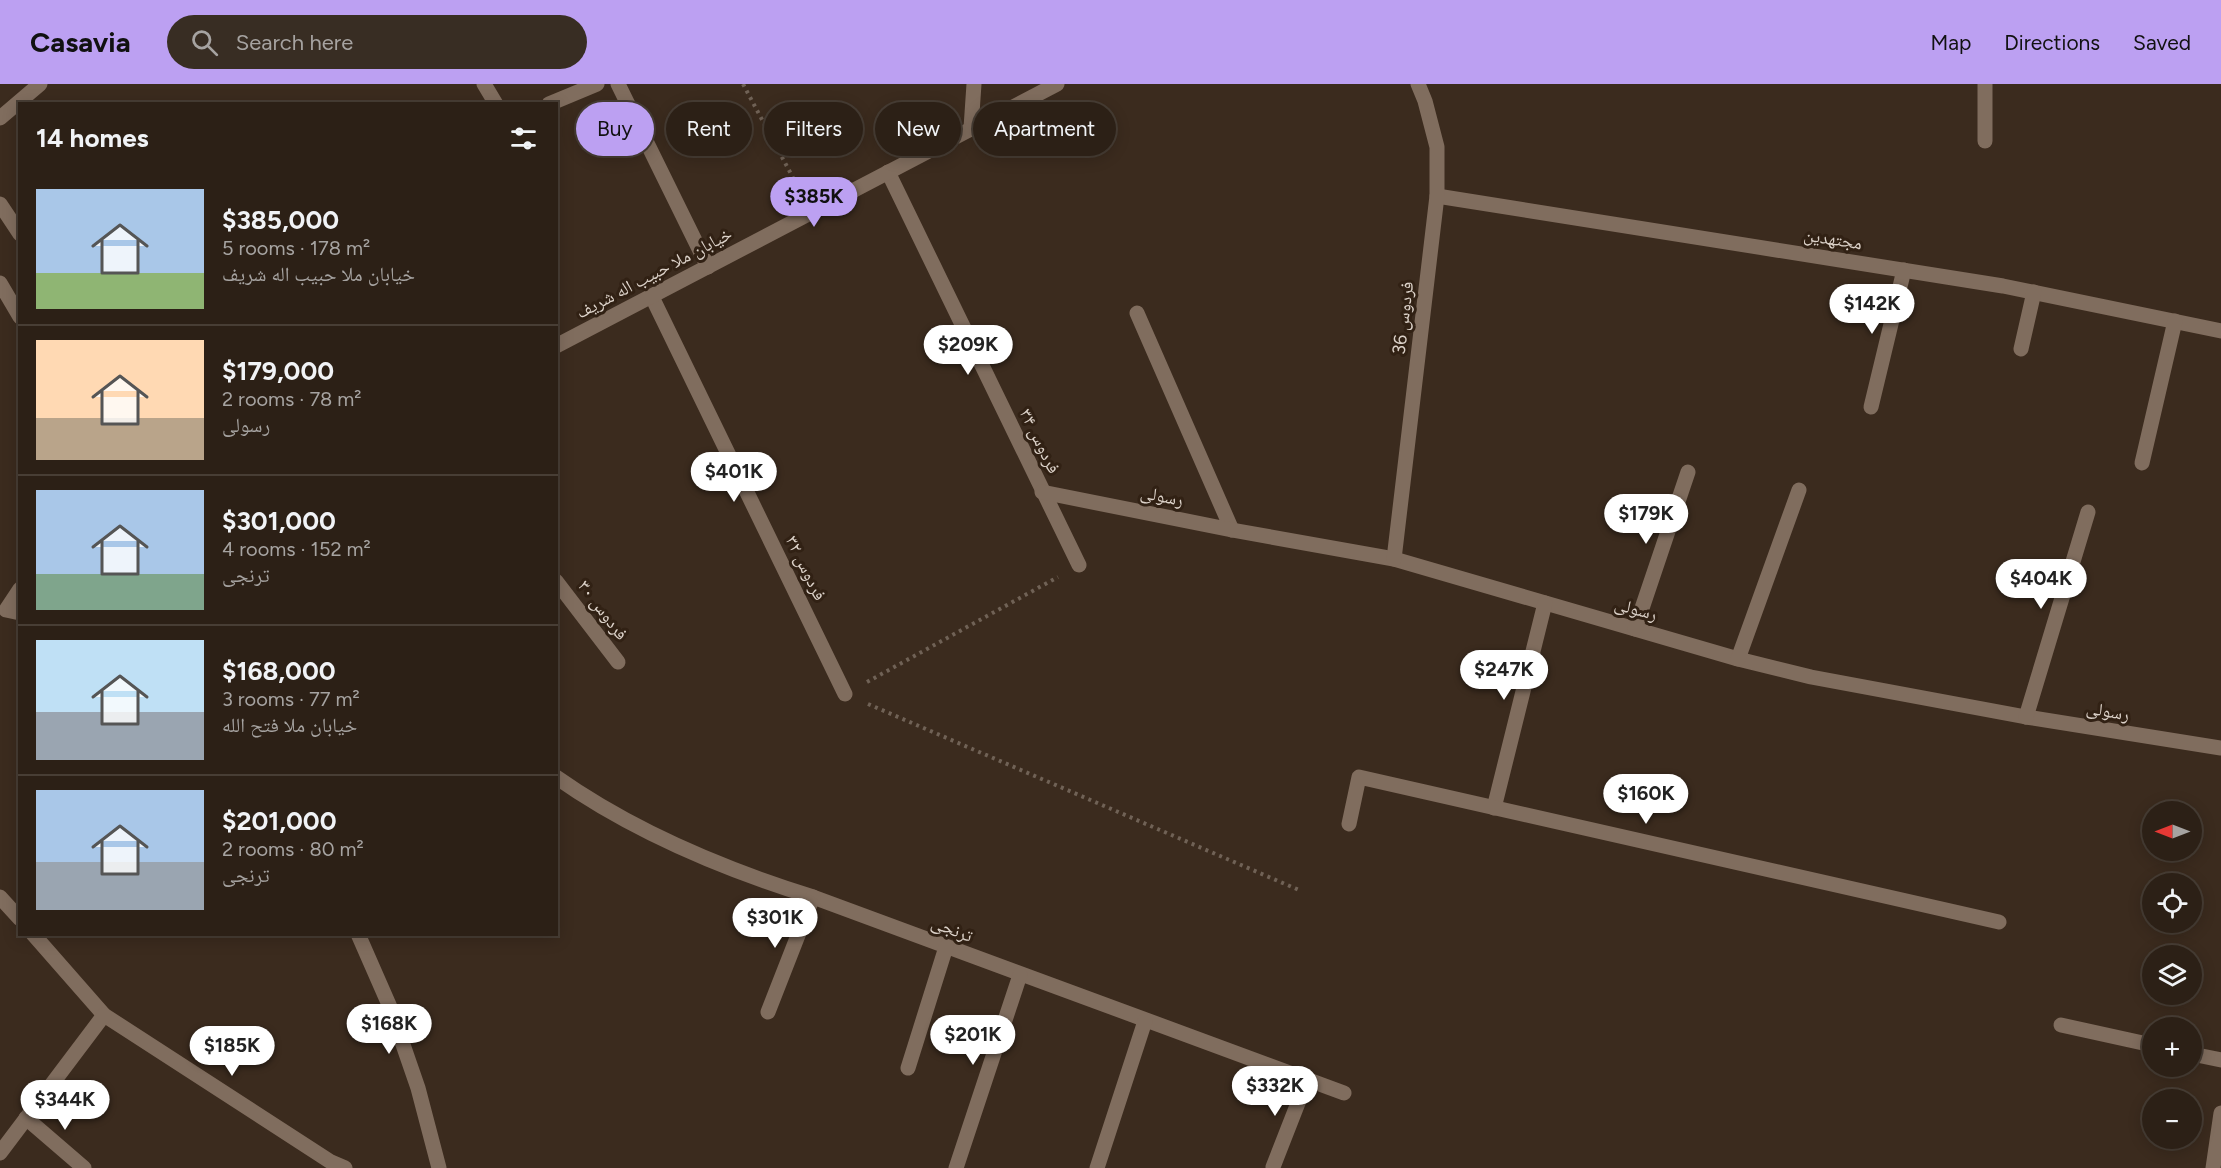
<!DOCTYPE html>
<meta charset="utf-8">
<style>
:root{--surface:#2c2016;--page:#382d23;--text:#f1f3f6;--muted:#a6a3a1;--line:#483e35;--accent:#bca0f2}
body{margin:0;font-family:Figtree,"Noto Naskh Arabic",sans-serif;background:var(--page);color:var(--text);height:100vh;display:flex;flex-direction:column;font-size:22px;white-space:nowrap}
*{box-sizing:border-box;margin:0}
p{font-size:20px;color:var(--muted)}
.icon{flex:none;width:33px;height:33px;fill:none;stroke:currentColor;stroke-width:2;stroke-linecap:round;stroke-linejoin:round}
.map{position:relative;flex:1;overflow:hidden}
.drawer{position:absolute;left:18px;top:18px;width:540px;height:834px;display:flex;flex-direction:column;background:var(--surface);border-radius:0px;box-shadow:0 3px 15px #0003,0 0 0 2px var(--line)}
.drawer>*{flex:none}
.top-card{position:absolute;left:576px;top:18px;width:570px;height:54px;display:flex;gap:12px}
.needle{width:39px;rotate:270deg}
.fabs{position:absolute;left:2142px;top:717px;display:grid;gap:12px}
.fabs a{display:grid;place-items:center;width:60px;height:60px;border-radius:50%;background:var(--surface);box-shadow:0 3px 15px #0003,0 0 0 2px var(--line);font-size:30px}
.price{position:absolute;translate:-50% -51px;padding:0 14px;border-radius:21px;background:#fff;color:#222;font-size:20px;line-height:39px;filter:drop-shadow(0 2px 3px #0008)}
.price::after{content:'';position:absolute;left:50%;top:36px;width:18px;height:14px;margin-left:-9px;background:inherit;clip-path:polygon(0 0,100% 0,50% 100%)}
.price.selected{background:var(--accent);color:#111}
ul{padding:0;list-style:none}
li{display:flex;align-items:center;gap:18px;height:150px;padding:0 18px}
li+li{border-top:2px solid var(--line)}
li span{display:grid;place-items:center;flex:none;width:168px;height:120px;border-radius:0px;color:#555}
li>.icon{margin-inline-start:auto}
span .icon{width:72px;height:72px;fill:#fffc;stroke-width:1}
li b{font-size:26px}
h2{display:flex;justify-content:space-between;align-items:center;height:72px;padding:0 18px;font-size:26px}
.pill{padding:0 21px;border-radius:27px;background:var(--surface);box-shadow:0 3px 15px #0003,0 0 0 2px var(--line);font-size:21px;line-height:54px}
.pill.selected{background:var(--accent);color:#111}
header{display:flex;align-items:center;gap:36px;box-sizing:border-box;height:84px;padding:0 30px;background:var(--accent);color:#111}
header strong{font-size:28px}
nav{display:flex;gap:33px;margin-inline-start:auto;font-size:21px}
.search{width:420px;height:54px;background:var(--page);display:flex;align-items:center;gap:15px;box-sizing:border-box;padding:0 21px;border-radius:33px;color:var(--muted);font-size:22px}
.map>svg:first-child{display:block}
</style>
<header>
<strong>Casavia</strong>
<div class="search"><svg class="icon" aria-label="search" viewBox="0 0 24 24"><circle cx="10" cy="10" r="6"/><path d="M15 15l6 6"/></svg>Search here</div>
<nav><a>Map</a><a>Directions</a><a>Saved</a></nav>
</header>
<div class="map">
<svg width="2221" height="1084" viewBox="0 0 2221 1084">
<rect width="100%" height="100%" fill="#3b2b1e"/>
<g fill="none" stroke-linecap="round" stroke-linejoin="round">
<!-- path -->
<g stroke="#706256" stroke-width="4" stroke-dasharray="3 4.5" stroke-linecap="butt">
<polyline points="743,0 799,105"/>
<polyline points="867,598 1058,493"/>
<polyline points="868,620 1299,806"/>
</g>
<!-- street -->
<g stroke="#806d5e" stroke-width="15">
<polyline points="484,0 496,20"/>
<polyline points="618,0 708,183"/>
<polyline points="1985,0 1985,57"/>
<polyline points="549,20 597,0"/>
<polyline points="0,34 40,0"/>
<polyline points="971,44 974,0"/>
<polyline points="888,88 1079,481"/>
<polyline points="1437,112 2003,202 2221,247"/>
<polyline points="652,213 845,610"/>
<polyline points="1137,229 1232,446"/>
<polyline points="2021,265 2034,208"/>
<polyline points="1871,323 1904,186"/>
<polyline points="2142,379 2175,237"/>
<polyline points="1042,408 1232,446 1394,475 1738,575 1811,593 2026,633 2221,664"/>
<polyline points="1394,475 1437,112 1437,63 1425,17 1418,0"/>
<polyline points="556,497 618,578"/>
<polyline points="1635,545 1688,388"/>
<polyline points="1738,575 1799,406"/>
<polyline points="2026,633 2088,428"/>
<path d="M556,693C634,748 723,785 813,813L1344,1009"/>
<polyline points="1494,724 1545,519"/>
<polyline points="1349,740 1359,693 1999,838"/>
<polyline points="0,813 20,835"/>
<polyline points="33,850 104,931 331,1078 345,1084"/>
<polyline points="768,928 813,813"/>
<polyline points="2061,941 2152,961"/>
<polyline points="2192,970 2221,976"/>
<polyline points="908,984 946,863"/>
<polyline points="26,1034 84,1084"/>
<polyline points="0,1069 104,931"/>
<polyline points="1273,1083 1307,996"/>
<polyline points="956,1084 1020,891"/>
<polyline points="1097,1084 1145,937"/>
<polyline points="2213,1084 2221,1029"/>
</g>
<!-- secondary -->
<g stroke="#806d5e" stroke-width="15">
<polyline points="0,120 20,150"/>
<polyline points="0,199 20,233"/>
<polyline points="556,262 1057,0"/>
<polyline points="20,505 6,526 20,529"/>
<polyline points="358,850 390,923 418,1004 439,1084"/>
</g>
</g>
<g text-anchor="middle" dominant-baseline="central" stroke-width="6" stroke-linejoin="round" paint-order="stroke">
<!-- street labels -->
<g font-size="18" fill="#dcd2c9" stroke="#312114">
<text transform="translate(1833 155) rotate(9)">مجتهدین</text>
<text transform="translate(654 189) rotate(-28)">خیابان ملا حبیب اله شریف</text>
<text transform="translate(1403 234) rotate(-83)">فردوس 36</text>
<text transform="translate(1040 357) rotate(64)">فردوس ۳۴</text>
<text transform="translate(1162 412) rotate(11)">رسولی</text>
<text transform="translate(806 484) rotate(64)">فردوس ۳۲</text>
<text transform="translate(1636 525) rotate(16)">رسولی</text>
<text transform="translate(603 526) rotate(53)">فردوس ۳۰</text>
<text transform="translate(2108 627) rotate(10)">رسولی</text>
<text transform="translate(952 845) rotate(21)">ترنجی</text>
</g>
</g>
</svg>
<div class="fabs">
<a><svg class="needle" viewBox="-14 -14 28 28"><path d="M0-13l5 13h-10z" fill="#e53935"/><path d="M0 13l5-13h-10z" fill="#a6a3a1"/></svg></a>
<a><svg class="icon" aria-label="locate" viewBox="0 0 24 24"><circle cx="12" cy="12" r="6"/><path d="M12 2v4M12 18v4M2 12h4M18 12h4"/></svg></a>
<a><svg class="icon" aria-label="layers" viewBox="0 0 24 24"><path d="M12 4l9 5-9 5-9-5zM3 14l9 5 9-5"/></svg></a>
<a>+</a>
<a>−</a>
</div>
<b class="price selected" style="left:814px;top:144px">$385K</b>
<b class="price" style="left:1872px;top:251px">$142K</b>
<b class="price" style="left:968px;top:292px">$209K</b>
<b class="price" style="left:734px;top:419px">$401K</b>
<b class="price" style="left:1646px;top:461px">$179K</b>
<b class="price" style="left:2041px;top:526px">$404K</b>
<b class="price" style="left:1504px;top:617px">$247K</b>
<b class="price" style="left:1646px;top:741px">$160K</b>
<b class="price" style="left:775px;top:865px">$301K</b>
<b class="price" style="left:389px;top:971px">$168K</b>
<b class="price" style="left:973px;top:982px">$201K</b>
<b class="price" style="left:232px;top:993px">$185K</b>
<b class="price" style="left:1275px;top:1033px">$332K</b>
<b class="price" style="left:65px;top:1047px">$344K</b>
<div class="top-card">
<a class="pill selected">Buy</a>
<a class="pill">Rent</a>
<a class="pill">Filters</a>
<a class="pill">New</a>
<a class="pill">Apartment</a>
</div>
<section class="drawer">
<h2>14 homes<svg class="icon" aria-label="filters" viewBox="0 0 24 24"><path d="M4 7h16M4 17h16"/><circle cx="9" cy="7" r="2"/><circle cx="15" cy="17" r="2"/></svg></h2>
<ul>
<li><span style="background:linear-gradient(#a9c7e8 70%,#8fb573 0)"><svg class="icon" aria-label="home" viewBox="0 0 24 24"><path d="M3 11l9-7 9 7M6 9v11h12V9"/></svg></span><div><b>$385,000</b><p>5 rooms · 178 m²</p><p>خیابان ملا حبیب اله شریف</p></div></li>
<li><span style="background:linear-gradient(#ffd9b3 65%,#b9a48a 0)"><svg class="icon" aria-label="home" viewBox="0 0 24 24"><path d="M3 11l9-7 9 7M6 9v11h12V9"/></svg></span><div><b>$179,000</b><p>2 rooms · 78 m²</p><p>رسولی</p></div></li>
<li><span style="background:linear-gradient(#a9c7e8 70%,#7fa58c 0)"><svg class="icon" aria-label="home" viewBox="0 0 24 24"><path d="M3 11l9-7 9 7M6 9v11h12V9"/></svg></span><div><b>$301,000</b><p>4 rooms · 152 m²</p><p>ترنجی</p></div></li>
<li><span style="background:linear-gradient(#bfe0f5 60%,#9aa5b1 0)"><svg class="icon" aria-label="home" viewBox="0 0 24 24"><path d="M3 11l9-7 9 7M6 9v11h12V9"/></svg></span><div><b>$168,000</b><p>3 rooms · 77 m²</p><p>خیابان ملا فتح الله</p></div></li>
<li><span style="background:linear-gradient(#a9c7e8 60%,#9aa5b1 0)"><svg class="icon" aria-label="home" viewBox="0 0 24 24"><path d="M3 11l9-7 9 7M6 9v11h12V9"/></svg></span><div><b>$201,000</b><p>2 rooms · 80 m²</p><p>ترنجی</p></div></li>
</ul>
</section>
</div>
